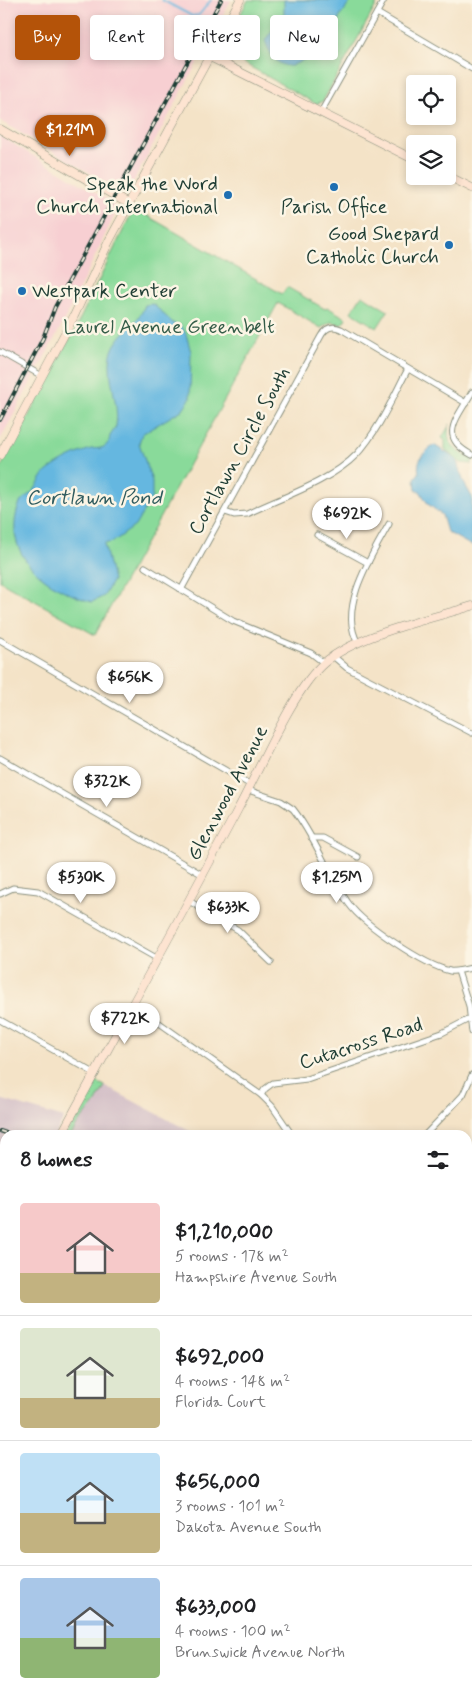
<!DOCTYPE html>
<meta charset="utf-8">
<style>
:root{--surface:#fff;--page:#f2f2f2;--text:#202124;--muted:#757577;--line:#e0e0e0;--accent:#b45309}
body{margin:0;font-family:Mynerve,sans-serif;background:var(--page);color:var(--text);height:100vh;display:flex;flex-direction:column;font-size:19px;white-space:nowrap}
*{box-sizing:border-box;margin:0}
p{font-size:16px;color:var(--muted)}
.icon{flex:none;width:28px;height:28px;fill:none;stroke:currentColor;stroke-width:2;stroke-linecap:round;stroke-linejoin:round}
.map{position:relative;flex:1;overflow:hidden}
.drawer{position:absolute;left:0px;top:1130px;width:472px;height:570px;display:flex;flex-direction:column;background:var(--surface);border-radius:15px 15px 0 0;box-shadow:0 2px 8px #0003}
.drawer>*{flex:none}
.banner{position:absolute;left:15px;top:15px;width:442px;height:45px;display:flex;gap:10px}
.fabs{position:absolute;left:406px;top:75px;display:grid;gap:10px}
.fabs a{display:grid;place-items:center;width:50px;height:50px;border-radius:5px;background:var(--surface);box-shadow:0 2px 8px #0003;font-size:25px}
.price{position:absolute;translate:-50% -42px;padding:0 11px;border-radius:18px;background:#fff;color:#222;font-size:16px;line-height:32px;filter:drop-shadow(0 1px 2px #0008)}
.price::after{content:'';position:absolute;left:50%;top:30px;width:15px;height:11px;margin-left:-8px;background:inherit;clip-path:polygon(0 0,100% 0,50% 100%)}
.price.active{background:var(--accent);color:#fff}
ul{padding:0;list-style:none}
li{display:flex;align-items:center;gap:15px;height:125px;padding:0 20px}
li+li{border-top:1px solid var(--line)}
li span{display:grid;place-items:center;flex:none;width:140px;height:100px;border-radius:5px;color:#555}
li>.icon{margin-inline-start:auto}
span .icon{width:60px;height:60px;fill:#fffc;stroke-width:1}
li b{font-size:21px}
h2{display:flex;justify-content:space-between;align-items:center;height:60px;padding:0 20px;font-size:21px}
.pill{padding:0 18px;border-radius:5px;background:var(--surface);box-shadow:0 2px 8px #0003;font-size:18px;line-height:45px}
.pill.active{background:var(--accent);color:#fff}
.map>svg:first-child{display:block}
</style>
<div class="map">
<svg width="472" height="1700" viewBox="0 0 472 1700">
<rect width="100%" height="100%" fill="#fcf5e5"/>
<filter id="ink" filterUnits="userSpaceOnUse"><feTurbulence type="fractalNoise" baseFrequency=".02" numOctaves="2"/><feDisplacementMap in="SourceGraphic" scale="10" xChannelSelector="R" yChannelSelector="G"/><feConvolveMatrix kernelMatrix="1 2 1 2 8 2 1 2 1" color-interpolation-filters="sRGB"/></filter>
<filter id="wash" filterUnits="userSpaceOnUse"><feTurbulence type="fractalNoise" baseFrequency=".0096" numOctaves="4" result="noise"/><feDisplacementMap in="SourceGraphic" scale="20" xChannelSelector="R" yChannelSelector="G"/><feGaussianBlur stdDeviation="1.12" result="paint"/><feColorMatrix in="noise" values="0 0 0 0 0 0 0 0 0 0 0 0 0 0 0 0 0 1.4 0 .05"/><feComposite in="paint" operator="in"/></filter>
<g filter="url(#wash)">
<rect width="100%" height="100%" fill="#f4e3c7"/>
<!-- built -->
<g fill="#f7cfd2">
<polygon points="0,0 231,0 132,184 121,191 0,121"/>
<polygon points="0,136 108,200 114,205 116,212 64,321 0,440"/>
<polygon points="0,1502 5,1508 5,1663 0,1663"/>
</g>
<!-- industrial -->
<g fill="#d2bdc6">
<polygon points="105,1086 197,1135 71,1135 78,1123 95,1104"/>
<polygon points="0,1099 64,1118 55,1135 5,1135 5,1166 0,1164"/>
<polygon points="5,1263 5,1417 0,1403 0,1273"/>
</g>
<!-- green -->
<g fill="#89da9a" stroke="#548c67">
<polygon points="248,0 379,0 323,101 316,104 224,52 223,46"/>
<polygon points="134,208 282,294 287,287 325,309 327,307 346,318 342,325 331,322 321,328 278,303 95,635 0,581 0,469 75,329"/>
<polygon points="362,295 388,311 377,328 351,312"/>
<path d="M450,424C443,444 457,451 472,459V464L461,463L445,450V440L442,438Z"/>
<polygon points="97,1082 105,1086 95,1104 78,1123 71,1135 65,1135"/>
<polygon points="468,1289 472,1291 472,1347 468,1346"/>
<polygon points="472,1681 472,1700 409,1700 426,1695 468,1695 468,1682"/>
<polygon points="293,1695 364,1695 374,1700 310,1700"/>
</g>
<!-- water -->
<g fill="#65b7e0" stroke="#427a8a">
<path d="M284,0H352L341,15L330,38L325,40L321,50L314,55L291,66C275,66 269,52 265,40L284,15Z"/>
<path d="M153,304L174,324L181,326L186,334L191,352L190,399L182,410L142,434L139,443L152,481V497L135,526L113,542L104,544L113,580L104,596L92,602C49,589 0,557 19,505C21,499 30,495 35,489C40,482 42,474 50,469C61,461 75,454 88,450C94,447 103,451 108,443C110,441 109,438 110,436C112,432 115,430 116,426C120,403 106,378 111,354C116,334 140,323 145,305Z"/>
<path d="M434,445L456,459L464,483L472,497V546L447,532L442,515L428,504L420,491L416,490L415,478L419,473C416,459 424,453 434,445Z"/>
<polygon points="5,1276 5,1328 3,1339 5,1374 3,1374 0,1373 0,1286"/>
</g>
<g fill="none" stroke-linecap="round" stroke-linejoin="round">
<!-- stream -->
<polyline stroke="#65b7e0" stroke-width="2" points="162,0 192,16 199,15 211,0"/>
</g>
</g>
<g filter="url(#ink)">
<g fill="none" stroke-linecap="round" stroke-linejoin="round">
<defs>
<g id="street">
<polyline points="377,13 472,69"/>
<polyline points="321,112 384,0"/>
<polyline points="0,352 42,376"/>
<path d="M472,392C457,419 437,437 472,455"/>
<path d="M225,512L234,515L247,514C282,497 330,482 357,454C379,430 393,397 408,369"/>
<polyline points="317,535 368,563"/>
<polyline points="145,567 233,621 311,653 324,663"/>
<path d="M181,590L321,336C326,327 332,325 341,329L466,403"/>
<polyline points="0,640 251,785"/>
<path d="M358,643C337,608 372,555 389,524"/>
<polyline points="333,656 347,668 472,733"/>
<polyline points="0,758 203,875"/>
<path d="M248,790L281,801L293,809C316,838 327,874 349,904C364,925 424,965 450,971C457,972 465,969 472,968"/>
<polyline points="311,838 323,838 358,857"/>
<polyline points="0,894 13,888 38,891 158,959"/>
<polyline points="189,901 238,930 271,962"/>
<polyline points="458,971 469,1006 472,1032"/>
<polyline points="134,1005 261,1095 272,1106 292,1135"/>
<polyline points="0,1020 96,1074"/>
<polyline points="261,1095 265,1089 273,1083 307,1079 442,1033 471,1018"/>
<polyline points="425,1135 463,1095 472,1075"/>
<polyline points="468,1350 472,1351"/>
</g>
<g id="secondary">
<polyline points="208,56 415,160"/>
<polyline points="0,129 129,204"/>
<polyline points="448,176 472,188"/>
<polyline points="0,455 74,316 109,241 240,0"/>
<path d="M61,1135C120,1027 180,918 238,809C259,771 293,689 324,663C358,634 430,619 472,606"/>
<polyline points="0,1249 5,1239"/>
<polyline points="0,1433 5,1483"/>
<polyline points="0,1496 5,1502"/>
<polyline points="468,1668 472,1667"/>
</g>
<g id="highway">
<polyline points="0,1676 5,1675"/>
<polyline points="195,1695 216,1700"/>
<polyline points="280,1695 297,1700"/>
<polyline points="0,1697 46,1697"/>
</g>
</defs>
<!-- street casing -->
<use href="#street" stroke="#8a907e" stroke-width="7"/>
<!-- secondary casing -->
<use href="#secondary" stroke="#8a907e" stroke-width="9"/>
<!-- highway casing -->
<use href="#highway" stroke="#8a907e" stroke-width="12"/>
<!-- street -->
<use href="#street" stroke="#fff" stroke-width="5"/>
<!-- secondary -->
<use href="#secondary" stroke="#fde4d1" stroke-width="8"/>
<!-- highway -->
<use href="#highway" stroke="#fabb8b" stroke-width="10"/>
<defs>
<g id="rail">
<polyline points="0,420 43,338 55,307 221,0"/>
<polyline points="0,1131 12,1135"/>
<polyline points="468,1275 472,1276"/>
<polyline points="72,1700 72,1695"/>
</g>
</defs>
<!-- rail casing -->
<use href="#rail" stroke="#1f3d34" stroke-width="4"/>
<!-- rail -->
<use href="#rail" stroke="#fcf5e5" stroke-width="2" stroke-dasharray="5.5" stroke-linecap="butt"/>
<defs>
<polyline id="highway-bridge" points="46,1697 91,1700"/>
</defs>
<!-- highway-bridge casing -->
<use href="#highway-bridge" stroke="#8a907e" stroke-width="12" stroke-linecap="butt"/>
<!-- highway-bridge -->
<use href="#highway-bridge" stroke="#fabb8b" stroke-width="10"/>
</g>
</g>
<!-- markers -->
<g fill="#1f6fb2" stroke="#fcf5e5" stroke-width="2">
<circle cx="334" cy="187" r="5"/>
<circle cx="228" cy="195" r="5"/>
<circle cx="449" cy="245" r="5"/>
<circle cx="22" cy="291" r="5"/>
</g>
<g text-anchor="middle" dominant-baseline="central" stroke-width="5" stroke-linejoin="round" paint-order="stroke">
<!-- poi labels -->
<g font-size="20" fill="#1f3d34" stroke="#fcf5e5" text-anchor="end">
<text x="218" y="184">Speak the Word<tspan x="218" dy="23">Church International</tspan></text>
<text x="334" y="207" text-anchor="middle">Parish Office</text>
<text x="439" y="234">Good Shepard<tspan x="439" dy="23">Catholic Church</tspan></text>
<text x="32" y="291" text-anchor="start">Westpark Center</text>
</g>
<!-- park labels -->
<g font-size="20" fill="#345c48" stroke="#fcf5e5">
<text x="169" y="327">Laurel Avenue Greenbelt</text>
</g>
<!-- street labels -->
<g font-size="20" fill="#1f3d34" stroke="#fcf5e5">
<text transform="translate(240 451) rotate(-61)">Cortlawn Circle South</text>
<text transform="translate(228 793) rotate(-62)">Glenwood Avenue</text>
<text transform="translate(361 1044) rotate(-18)">Cutacross Road</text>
</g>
<!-- water labels -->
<g font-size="21" font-style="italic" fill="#305c5f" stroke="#fcf5e5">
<text x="94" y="498">Cortlawn Pond</text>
</g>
</g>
</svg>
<div class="fabs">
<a><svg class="icon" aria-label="locate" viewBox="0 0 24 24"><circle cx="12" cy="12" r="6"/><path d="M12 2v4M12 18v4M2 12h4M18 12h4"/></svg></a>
<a><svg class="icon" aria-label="layers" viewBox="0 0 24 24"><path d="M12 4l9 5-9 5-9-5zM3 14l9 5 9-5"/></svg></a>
</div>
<b class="price active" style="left:70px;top:157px">$1.21M</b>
<b class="price" style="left:347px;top:540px">$692K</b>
<b class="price" style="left:130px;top:704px">$656K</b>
<b class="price" style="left:107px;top:808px">$322K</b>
<b class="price" style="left:81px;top:904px">$530K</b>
<b class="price" style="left:337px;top:904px">$1.25M</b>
<b class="price" style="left:228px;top:934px">$633K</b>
<b class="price" style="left:125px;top:1045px">$722K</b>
<div class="banner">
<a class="pill active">Buy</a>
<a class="pill">Rent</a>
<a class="pill">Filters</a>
<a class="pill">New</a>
</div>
<section class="drawer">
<h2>8 homes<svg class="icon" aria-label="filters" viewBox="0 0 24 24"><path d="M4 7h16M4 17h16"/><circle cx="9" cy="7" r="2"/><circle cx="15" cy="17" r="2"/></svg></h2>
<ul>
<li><span style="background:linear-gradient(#f6c9c9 70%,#c2b280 0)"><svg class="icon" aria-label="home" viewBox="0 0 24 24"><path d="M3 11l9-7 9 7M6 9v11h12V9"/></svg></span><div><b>$1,210,000</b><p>5 rooms · 178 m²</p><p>Hampshire Avenue South</p></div></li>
<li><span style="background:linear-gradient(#dfe7d0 70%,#c2b280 0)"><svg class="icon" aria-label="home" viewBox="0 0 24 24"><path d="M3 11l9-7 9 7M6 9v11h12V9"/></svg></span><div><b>$692,000</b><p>4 rooms · 148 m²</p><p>Florida Court</p></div></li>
<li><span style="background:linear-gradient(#bfe0f5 60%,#c2b280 0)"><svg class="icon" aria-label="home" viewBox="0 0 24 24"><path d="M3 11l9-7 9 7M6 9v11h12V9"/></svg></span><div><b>$656,000</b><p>3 rooms · 101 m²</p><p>Dakota Avenue South</p></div></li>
<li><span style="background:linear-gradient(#a9c7e8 60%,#8fb573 0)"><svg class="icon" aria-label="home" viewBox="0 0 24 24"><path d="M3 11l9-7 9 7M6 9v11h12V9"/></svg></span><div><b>$633,000</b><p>4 rooms · 100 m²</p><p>Brunswick Avenue North</p></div></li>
</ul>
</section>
</div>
